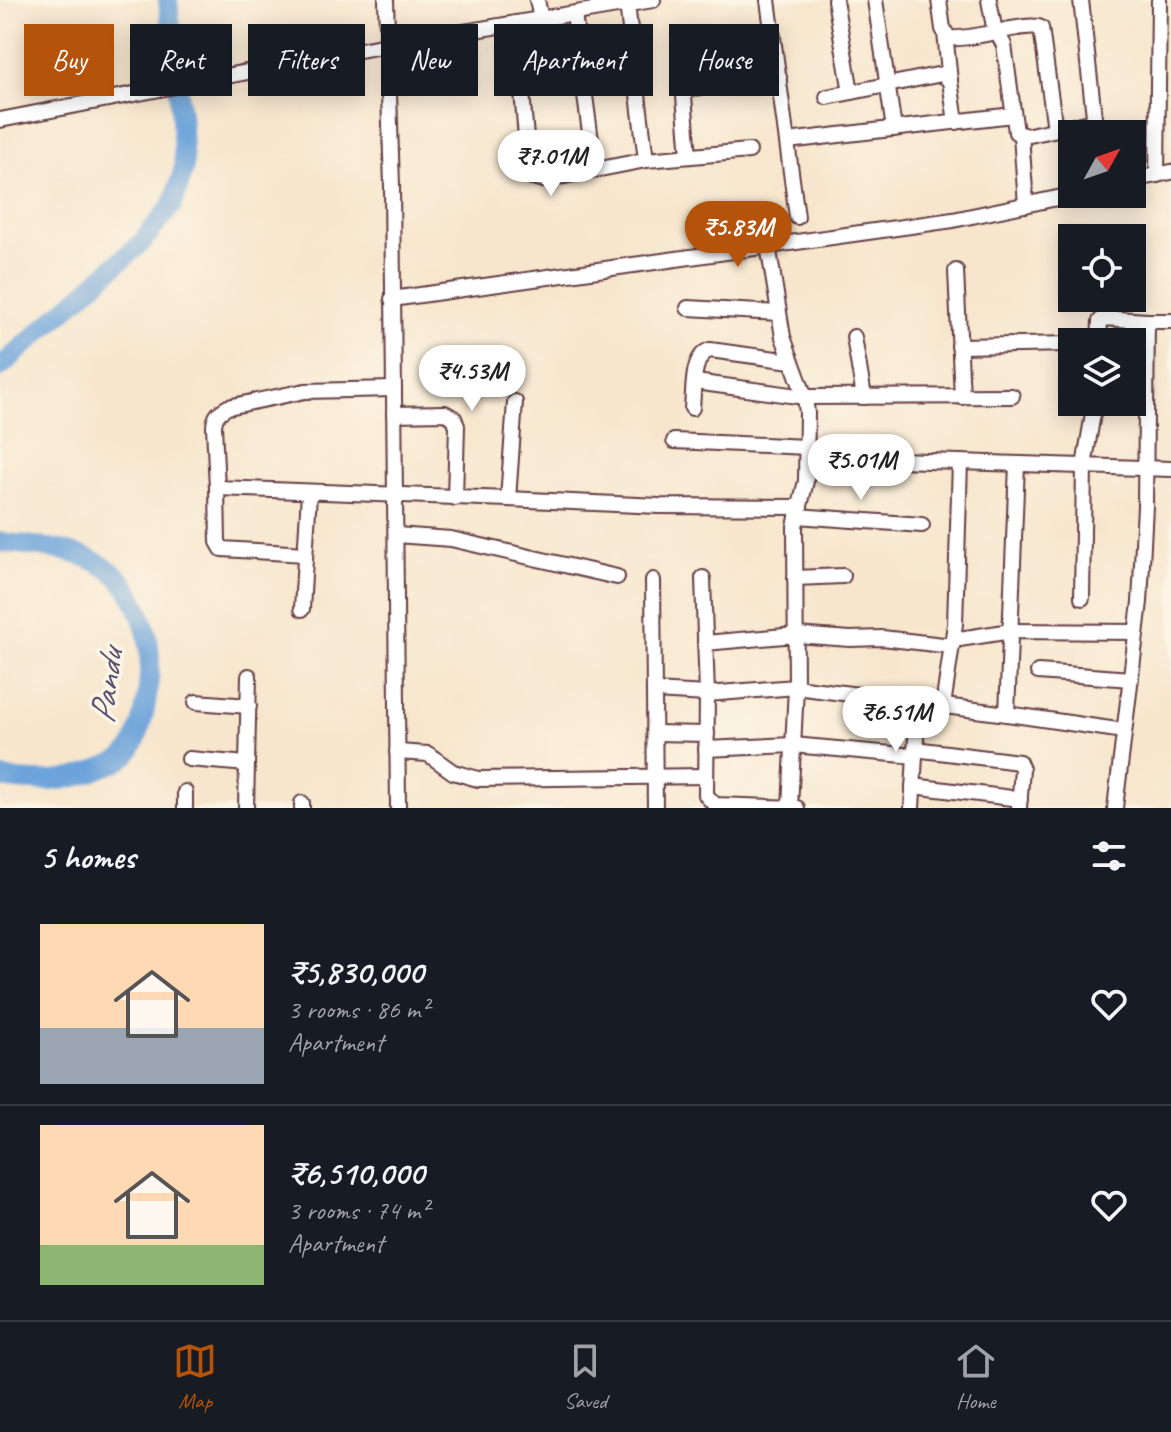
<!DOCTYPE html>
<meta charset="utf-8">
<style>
:root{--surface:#171b24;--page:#242831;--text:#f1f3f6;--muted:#9ea1a6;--line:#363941;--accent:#b45309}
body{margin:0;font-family:Caveat,sans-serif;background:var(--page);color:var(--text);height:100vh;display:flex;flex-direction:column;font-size:30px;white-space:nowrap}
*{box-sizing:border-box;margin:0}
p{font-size:26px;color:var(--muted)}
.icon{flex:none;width:44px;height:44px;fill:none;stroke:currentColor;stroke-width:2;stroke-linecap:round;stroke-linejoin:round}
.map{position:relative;height:808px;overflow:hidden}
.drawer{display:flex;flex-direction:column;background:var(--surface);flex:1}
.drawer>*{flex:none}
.top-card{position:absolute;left:24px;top:24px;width:1124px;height:72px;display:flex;gap:16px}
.needle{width:52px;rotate:50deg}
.tools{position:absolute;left:1058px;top:120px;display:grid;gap:16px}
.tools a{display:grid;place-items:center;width:88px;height:88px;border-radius:0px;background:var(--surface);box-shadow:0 4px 20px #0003;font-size:40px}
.price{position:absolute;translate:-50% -68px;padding:0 18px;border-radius:28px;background:#fff;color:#222;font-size:26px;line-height:52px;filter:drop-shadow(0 2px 4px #0008)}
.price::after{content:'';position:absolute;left:50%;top:48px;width:24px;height:18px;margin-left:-12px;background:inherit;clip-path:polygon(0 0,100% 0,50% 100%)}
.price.on{background:var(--accent);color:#fff}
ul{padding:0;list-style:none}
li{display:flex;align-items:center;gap:24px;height:200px;padding:0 40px}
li+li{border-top:2px solid var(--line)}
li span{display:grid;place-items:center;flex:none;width:224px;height:160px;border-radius:0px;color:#555}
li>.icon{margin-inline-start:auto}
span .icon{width:96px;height:96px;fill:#fffc;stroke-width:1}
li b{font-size:34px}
h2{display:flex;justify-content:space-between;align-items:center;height:96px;padding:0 40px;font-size:34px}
.tag{padding:0 28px;border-radius:0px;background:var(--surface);box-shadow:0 4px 20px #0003;font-size:28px;line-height:72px}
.tag.on{background:var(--accent);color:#fff}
.tab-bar{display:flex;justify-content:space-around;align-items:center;height:112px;border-top:2px solid var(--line);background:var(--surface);font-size:22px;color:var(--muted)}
.tab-bar a{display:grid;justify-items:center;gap:4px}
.tab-bar .on{color:var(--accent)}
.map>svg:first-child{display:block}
</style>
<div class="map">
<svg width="1171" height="808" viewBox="0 0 1171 808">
<rect width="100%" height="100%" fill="#fcf5e5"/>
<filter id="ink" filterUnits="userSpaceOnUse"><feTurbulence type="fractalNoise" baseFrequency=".0125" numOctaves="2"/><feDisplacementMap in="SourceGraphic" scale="16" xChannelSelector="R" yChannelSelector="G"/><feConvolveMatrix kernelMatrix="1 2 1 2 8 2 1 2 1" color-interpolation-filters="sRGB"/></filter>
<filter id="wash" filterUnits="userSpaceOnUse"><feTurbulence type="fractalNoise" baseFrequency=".006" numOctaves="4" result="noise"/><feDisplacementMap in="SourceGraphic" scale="32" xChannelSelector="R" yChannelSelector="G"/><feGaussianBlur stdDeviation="1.8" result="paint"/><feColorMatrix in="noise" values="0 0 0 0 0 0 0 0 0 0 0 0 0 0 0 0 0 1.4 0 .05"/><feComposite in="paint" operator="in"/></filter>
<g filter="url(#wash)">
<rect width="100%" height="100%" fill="#f7e6cd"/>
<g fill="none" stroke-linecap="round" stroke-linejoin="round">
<!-- river -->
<g stroke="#6ca3da" stroke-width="20">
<polyline points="0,367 143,241 173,204 184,168 181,115 168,0"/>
<path d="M0,542C39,547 85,548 116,575C134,592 146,622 149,646C152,672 145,741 124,757C118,762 108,765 101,768C67,784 38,783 0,778"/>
</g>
</g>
</g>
<g filter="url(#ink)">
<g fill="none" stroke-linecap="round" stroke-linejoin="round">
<defs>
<g id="minor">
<polyline points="386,0 392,186 398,808"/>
<polyline points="537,0 541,19"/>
<polyline points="768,0 797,217"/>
<polyline points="835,0 851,92"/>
<polyline points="875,0 894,129"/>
<path d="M939,0L943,29L949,38C972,41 1027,21 1041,28L1055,129"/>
<polyline points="989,0 994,27 1004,45 1016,132 1025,136 1095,121"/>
<polyline points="1081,0 1096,134"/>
<polyline points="627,4 646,160"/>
<polyline points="574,14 595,170"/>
<polyline points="516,23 529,172 532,177 544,180 646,160 749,151"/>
<polyline points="945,33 950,81"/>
<polyline points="827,97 942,74 950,81 956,122"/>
<polyline points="0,120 386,45 653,0"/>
<polyline points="1021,135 1026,205"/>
<polyline points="787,141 1013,115"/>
<polyline points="689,156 684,96 688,89 779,77"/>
<polyline points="1157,175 1159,0"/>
<polyline points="1132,180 1171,172"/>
<polyline points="768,245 783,337 805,397 807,413 806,481 795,526 796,687 790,808"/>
<polyline points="956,271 962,397"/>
<polyline points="392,299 953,220 1076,194"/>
<polyline points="688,308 779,313"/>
<polyline points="854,337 864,397"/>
<polyline points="1099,342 1100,321 1103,318 1147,321"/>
<polyline points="959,346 1072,344"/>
<polyline points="695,382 805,397 1012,396"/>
<path d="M394,389L305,391L228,407C219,412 215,415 214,426L217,488L508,499L515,402"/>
<path d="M692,408C694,390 691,356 710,350L791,361"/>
<polyline points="394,414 445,413 454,418 457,426 455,498"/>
<polyline points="674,441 807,447"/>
<polyline points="807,457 1171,469"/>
<polyline points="217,488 218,542 222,549 305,554"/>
<polyline points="508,499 659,506 800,507"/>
<polyline points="797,516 922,525"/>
<polyline points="396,535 451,539 617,577"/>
<polyline points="703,578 707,694 706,795 715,805 797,808"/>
<polyline points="795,578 843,576"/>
<polyline points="653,580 655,808"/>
<polyline points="1082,598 1084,466 1095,402"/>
<polyline points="302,609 309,493"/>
<polyline points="705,643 796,635 850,639 882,638 952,646 953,640 1011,631 1136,632"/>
<polyline points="1038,672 1131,679"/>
<polyline points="654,691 707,694 796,687 1007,714 1017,464"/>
<polyline points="196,702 249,706"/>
<polyline points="943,706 955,624 960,462"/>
<polyline points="1007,714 1124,731"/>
<polyline points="655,733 707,734"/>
<polyline points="706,749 793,745 915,756"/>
<polyline points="915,749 1019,762 1022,769 1019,808"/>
<polyline points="397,752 428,754 453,772 478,779 706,776"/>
<polyline points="189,759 247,764"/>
<polyline points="913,786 1020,799"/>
<polyline points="185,808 185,792"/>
<polyline points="246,808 249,676"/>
<polyline points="302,808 302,803"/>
<polyline points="912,808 918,703"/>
<polyline points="1115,808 1140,602 1145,506 1147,321 1171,321"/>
</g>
</defs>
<!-- minor casing -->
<use href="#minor" stroke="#643d43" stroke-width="18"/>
<!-- minor -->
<use href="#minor" stroke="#fff" stroke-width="14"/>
</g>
</g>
<g text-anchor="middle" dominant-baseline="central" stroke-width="7" stroke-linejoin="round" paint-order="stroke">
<!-- water labels -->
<g font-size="36" font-style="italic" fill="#585471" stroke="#fcf5e5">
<text transform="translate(106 686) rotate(-83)">Pandu</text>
</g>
</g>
</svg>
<div class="tools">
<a><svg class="needle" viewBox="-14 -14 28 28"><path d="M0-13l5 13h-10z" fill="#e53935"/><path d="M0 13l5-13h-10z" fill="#9ea1a6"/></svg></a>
<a><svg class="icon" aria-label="locate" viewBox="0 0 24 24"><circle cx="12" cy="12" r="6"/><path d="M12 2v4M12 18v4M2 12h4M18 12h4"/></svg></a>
<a><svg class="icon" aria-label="layers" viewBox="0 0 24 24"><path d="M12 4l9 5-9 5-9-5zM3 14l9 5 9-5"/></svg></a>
</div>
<b class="price" style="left:551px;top:198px">₹7.01M</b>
<b class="price on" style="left:738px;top:269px">₹5.83M</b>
<b class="price" style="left:472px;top:413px">₹4.53M</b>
<b class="price" style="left:861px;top:502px">₹5.01M</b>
<b class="price" style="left:896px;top:754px">₹6.51M</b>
<div class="top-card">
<a class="tag on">Buy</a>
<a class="tag">Rent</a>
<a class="tag">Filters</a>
<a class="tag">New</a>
<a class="tag">Apartment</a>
<a class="tag">House</a>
</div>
</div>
<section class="drawer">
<h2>5 homes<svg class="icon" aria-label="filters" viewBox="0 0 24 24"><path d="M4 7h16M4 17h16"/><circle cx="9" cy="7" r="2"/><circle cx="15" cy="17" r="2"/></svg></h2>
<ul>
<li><span style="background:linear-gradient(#ffd9b3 65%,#9aa5b1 0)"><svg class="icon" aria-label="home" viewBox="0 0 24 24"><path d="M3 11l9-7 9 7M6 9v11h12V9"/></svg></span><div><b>₹5,830,000</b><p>3 rooms · 86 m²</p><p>Apartment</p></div><svg class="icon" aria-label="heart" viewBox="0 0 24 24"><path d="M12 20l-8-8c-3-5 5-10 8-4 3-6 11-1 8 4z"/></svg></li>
<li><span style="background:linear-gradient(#ffd9b3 75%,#8fb573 0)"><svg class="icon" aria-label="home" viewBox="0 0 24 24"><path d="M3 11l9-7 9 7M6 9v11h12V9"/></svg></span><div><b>₹6,510,000</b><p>3 rooms · 74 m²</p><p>Apartment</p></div><svg class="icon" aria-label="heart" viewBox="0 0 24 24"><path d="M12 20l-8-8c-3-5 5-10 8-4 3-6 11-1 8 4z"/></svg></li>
</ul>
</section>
<nav class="tab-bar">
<a class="on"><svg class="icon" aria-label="map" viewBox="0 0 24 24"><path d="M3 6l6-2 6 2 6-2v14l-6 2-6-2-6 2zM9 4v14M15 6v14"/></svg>Map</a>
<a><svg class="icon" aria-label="saved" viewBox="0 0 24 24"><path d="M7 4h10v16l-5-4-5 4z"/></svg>Saved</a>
<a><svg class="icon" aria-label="home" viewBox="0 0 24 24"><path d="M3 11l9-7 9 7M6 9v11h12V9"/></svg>Home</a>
</nav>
